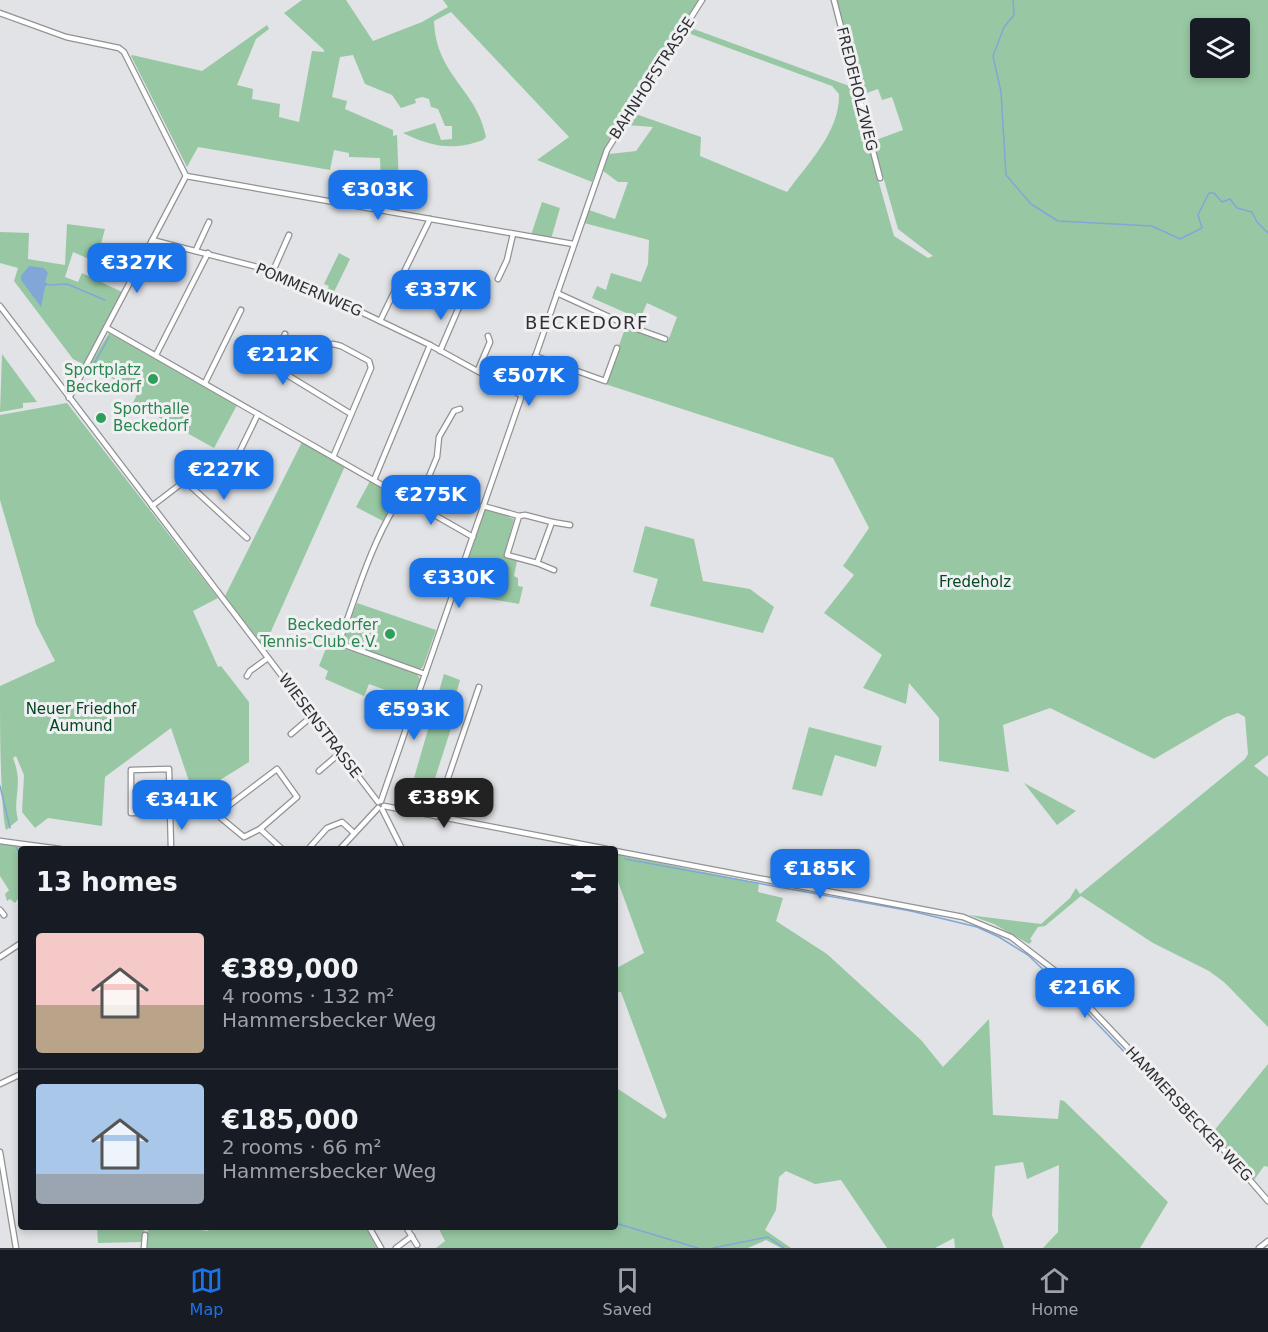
<!DOCTYPE html>
<meta charset="utf-8">
<style>
:root{--surface:#171b24;--page:#242831;--text:#f1f3f6;--muted:#9ea1a6;--line:#363941;--accent:#1a73e8}
body{margin:0;font-family:"DejaVu Sans",sans-serif;background:var(--page);color:var(--text);height:100vh;display:flex;flex-direction:column;font-size:22px;white-space:nowrap}
*{box-sizing:border-box;margin:0}
p{font-size:20px;color:var(--muted)}
.icon{flex:none;width:33px;height:33px;fill:none;stroke:currentColor;stroke-width:2;stroke-linecap:round;stroke-linejoin:round}
.map{position:relative;flex:1;overflow:hidden}
.side{position:absolute;left:18px;top:846px;width:600px;height:384px;display:flex;flex-direction:column;background:var(--surface);border-radius:6px;box-shadow:0 3px 9px #0003}
.side>*{flex:none}
.buttons{position:absolute;left:1190px;top:18px;display:grid;gap:12px}
.buttons a{display:grid;place-items:center;width:60px;height:60px;border-radius:6px;background:var(--surface);box-shadow:0 3px 9px #0003;font-size:30px}
.price{position:absolute;translate:-50% -51px;padding:0 14px;border-radius:12px;background:var(--accent);color:#fff;font-size:20px;line-height:39px;filter:drop-shadow(0 2px 3px #0008)}
.price::after{content:'';position:absolute;left:50%;top:36px;width:18px;height:14px;margin-left:-9px;background:inherit;clip-path:polygon(0 0,100% 0,50% 100%)}
.price.selected{background:#222;color:#fff}
ul{padding:0;list-style:none}
li{display:flex;align-items:center;gap:18px;height:150px;padding:0 18px}
li+li{border-top:2px solid var(--line)}
li span{display:grid;place-items:center;flex:none;width:168px;height:120px;border-radius:6px;color:#555}
li>.icon{margin-inline-start:auto}
span .icon{width:72px;height:72px;fill:#fffc;stroke-width:1}
li b{font-size:26px}
h2{display:flex;justify-content:space-between;align-items:center;height:72px;padding:0 18px;font-size:26px}
.tab-bar{display:flex;justify-content:space-around;align-items:center;height:84px;border-top:2px solid var(--line);background:var(--surface);font-size:16px;color:var(--muted)}
.tab-bar a{display:grid;justify-items:center;gap:3px}
.tab-bar .selected{color:var(--accent)}
.map>svg:first-child{display:block}
</style>
<div class="map">
<svg width="1268" height="1248" viewBox="0 0 1268 1248">
<rect width="100%" height="100%" fill="#e2e3e6"/>
<!-- green -->
<g fill="#98c8a3" fill-rule="evenodd">
<path d="M302,0H346L373,41L422,22L448,7L443,0H699C661,59 616,115 592,182L537,160L569,137L451,12L434,21C436,76 477,89 486,137L483,140C453,151 432,147 403,133L435,123L441,140L452,139V126H445L438,109L431,107L429,99L422,97L415,99L416,103L401,108L392,95L365,84L353,55L340,57L332,97L347,101L345,109L393,130V136L397,135L400,212L382,209L380,158L349,157V153L334,150L330,170L198,147L187,167L131,56L132,55L202,71L267,25L269,29L256,39L237,85L253,89L252,99L280,104L279,117L299,122L312,51L324,52V50L284,13Z"/>
<path d="M837,0H1268V755L1254,766L1268,777V1027L1224,982L1209,971L1153,943L1081,896L1045,926L1038,927L1030,939L1032,941L1029,944L994,924L969,915L1041,924L1070,898L1076,888L1080,894L1245,759L1248,754L1245,717L1238,713L1226,717L1154,759L1050,708L1003,725L1009,772L939,761V718L909,683L906,704L863,688L882,655L824,613L854,575L843,566L869,528L833,458L605,384L626,326L668,341L677,317L647,303L640,319L592,298L597,286L606,290L611,273L641,282L648,264L649,240L584,223L589,210L615,219L628,182H618L602,170L609,154L636,151L653,127L626,125L633,113L701,137L700,156L787,192C808,163 840,132 839,94L832,86L688,33L691,28L852,87L894,236L928,258L933,256L898,229L873,141L903,130L892,97L882,100L878,89L861,95ZM1200,28H1239V68H1200Z"/>
<polygon points="542,202 560,208 551,239 531,235"/>
<polygon points="67,224 105,229 96,262 73,252 65,277 78,282 82,273 122,292 85,365 73,359 14,281 18,268 0,263 0,232 29,233 28,259 65,265"/>
<polygon points="339,253 350,259 333,294 327,290 329,286 324,284"/>
<polygon points="109,333 237,405 214,448 133,403 138,392 89,366"/>
<polygon points="2,354 37,402 23,403 23,408 0,412"/>
<path d="M67,403L218,598L193,611L218,667L221,666L249,702V762L207,788L191,787L171,728L105,777L102,826L48,818L35,828L22,812L24,775L16,756L13,758C24,785 12,798 18,820L6,830C0,807 0,716 0,686L55,661L36,624L0,500V415Z"/>
<polygon points="302,442 345,466 264,647 225,596"/>
<polygon points="370,481 395,496 383,521 356,507"/>
<polygon points="485,509 514,519 504,557 517,561 514,576 518,578 518,586 523,587 519,604 457,593 463,576 503,584 504,572 467,564"/>
<polygon points="645,526 694,539 703,581 750,589 774,607 763,633 650,606 658,579 633,572"/>
<polygon points="357,603 436,630 423,667 420,669 345,642 344,637"/>
<polygon points="328,643 417,674 420,679 413,700 369,684 364,696 325,679 328,671 319,666"/>
<polygon points="444,674 460,680 453,705 455,716 429,797 410,792"/>
<polygon points="809,727 882,746 876,767 835,755 822,796 792,789"/>
<polygon points="1024,783 1076,811 1057,825"/>
<polygon points="0,843 22,847 21,895 15,903 10,899 7,901 5,894 9,890 0,876"/>
<polygon points="615,854 759,883 758,892 783,898 776,921 827,954 921,1040 943,1067 989,1019 993,1115 1058,1119 1060,1100 1064,1101 1168,1202 1140,1248 1043,1248 1058,1232 1059,1165 1027,1179 1023,1162 995,1166 992,1215 1004,1248 955,1248 954,1238 935,1248 887,1248 841,1180 815,1184 786,1171 779,1177 776,1210 765,1230 791,1248 781,1248 766,1240 748,1248 436,1248 445,1241 438,1227 615,1227 615,1087 664,1119 667,1116 621,992 615,992 615,969 644,953 616,876"/>
<polygon points="1268,1064 1268,1167 1264,1166 1254,1180 1213,1132"/>
<polygon points="97,1227 201,1227 201,1230 208,1231 209,1227 365,1227 377,1248 147,1248 148,1229 144,1230 142,1242 98,1243"/>
</g>
<!-- water -->
<polygon fill="#80a7d8" points="29,266 44,268 48,273 45,282 48,284 45,287 41,307 21,280 21,276"/>
<g fill="none" stroke-linecap="round" stroke-linejoin="round">
<!-- stream -->
<g stroke="#80a7d8" stroke-width="1.5">
<polyline points="1013,0 1014,15 1004,27 993,56 1001,92 1006,175 1031,204 1058,221 1152,226 1180,239 1202,228 1198,215 1209,193 1214,193 1222,202 1230,199 1237,208 1252,212 1257,222 1268,233"/>
<polyline points="48,285 67,284 105,300"/>
<polyline points="93,366 109,337"/>
<polyline points="0,786 10,828"/>
<polyline points="16,847 21,856"/>
<polyline points="625,859 911,911 977,927 999,937 1028,955 1062,988"/>
<polyline points="1068,993 1152,1081"/>
<polyline points="615,1223 698,1248"/>
<polyline points="713,1248 768,1237 784,1248"/>
</g>
<defs>
<g id="minor">
<polyline points="834,0 880,178"/>
<polyline points="0,13 66,37 119,48 124,52 186,176"/>
<polyline points="186,176 573,244"/>
<polyline points="152,240 273,271 311,288 430,345 521,395"/>
<polyline points="196,250 209,222"/>
<polyline points="273,271 289,235"/>
<polyline points="498,279 507,260 513,234"/>
<polyline points="557,293 629,326 665,339"/>
<polyline points="0,306 378,802"/>
<polyline points="380,321 430,219"/>
<polyline points="107,328 473,537"/>
<polyline points="285,334 271,365 351,414"/>
<polyline points="333,344 341,346 369,361 371,368 333,457"/>
<polyline points="440,351 462,300"/>
<polyline points="156,355 208,253"/>
<polyline points="535,356 605,381 617,348"/>
<polyline points="478,370 490,342 488,336"/>
<polyline points="205,383 241,310"/>
<polyline points="69,398 186,176"/>
<polyline points="258,414 238,455 257,474 261,475"/>
<polyline points="374,480 430,345"/>
<polyline points="185,481 247,538"/>
<path d="M402,495C372,540 357,593 339,643L425,674"/>
<polyline points="417,505 437,457 439,437 454,411 460,409"/>
<polyline points="152,506 203,467"/>
<polyline points="483,506 519,516 507,555 537,563 552,522 525,515 519,516"/>
<polyline points="552,522 570,525"/>
<polyline points="537,563 554,570"/>
<polyline points="247,676 250,671 268,658"/>
<polyline points="291,734 312,716"/>
<polygon points="277,769 297,797 260,829 244,837 221,818 219,813"/>
<polyline points="319,771 340,753"/>
<polyline points="381,801 607,150 702,0"/>
<polyline points="384,806 607,849"/>
<polyline points="382,809 402,849"/>
<polyline points="170,812 131,813 131,770 169,769 171,849"/>
<polyline points="435,816 479,687"/>
<polyline points="260,829 282,849"/>
<polyline points="0,841 60,849"/>
<polyline points="310,847 327,828 342,822 354,833"/>
<polyline points="340,849 378,808"/>
<polyline points="615,851 963,917 1011,937 1054,970 1210,1134 1268,1201"/>
<polyline points="0,910 4,915"/>
<polyline points="0,957 21,943"/>
<polyline points="0,1084 21,1074"/>
<polyline points="0,1152 16,1248"/>
<polyline points="369,1227 381,1248"/>
<polyline points="406,1227 417,1245"/>
<polyline points="144,1248 145,1235"/>
<polyline points="396,1248 412,1236"/>
<polyline points="1259,1248 1268,1241"/>
</g>
</defs>
<!-- minor casing -->
<use href="#minor" stroke="#929295" stroke-width="7"/>
<!-- minor -->
<use href="#minor" stroke="#fff" stroke-width="4.5"/>
</g>
<!-- markers -->
<g fill="#2e9e5b" stroke="#f0f0f3" stroke-width="2">
<circle cx="153" cy="379" r="6"/>
<circle cx="101" cy="418" r="6"/>
<circle cx="390" cy="634" r="6"/>
</g>
<g text-anchor="middle" dominant-baseline="central" stroke-width="6" stroke-linejoin="round" paint-order="stroke">
<!-- street labels -->
<g font-size="15" fill="#2f3031" stroke="#f0f0f3">
<text transform="translate(652 78) rotate(-57)">BAHNHOFSTRASSE</text>
<text transform="translate(857 89) rotate(76)">FREDEHOLZWEG</text>
<text transform="translate(309 290) rotate(23)">POMMERNWEG</text>
<text transform="translate(320 726) rotate(53)">WIESENSTRASSE</text>
<text transform="translate(1189 1114) rotate(47)">HAMMERSBECKER WEG</text>
</g>
<!-- leisure labels -->
<g font-size="15" fill="#27864d" stroke="#f0f0f3" text-anchor="end">
<text x="141" y="370">Sportplatz<tspan x="141" dy="17">Beckedorf</tspan></text>
<text x="113" y="409" text-anchor="start">Sporthalle<tspan x="113" dy="17">Beckedorf</tspan></text>
<text x="378" y="625">Beckedorfer<tspan x="378" dy="17">Tennis-Club e.V.</tspan></text>
</g>
<!-- park labels -->
<g font-size="15" fill="#034821" stroke="#f0f0f3">
<text x="975" y="582">Fredeholz</text>
<text x="81" y="709">Neuer Friedhof<tspan x="81" dy="17">Aumund</tspan></text>
</g>
<!-- quarter labels -->
<g font-size="18" letter-spacing="1.5" fill="#2f3031" stroke="#f0f0f3">
<text x="587" y="322">BECKEDORF</text>
</g>
</g>
</svg>
<div class="buttons">
<a><svg class="icon" aria-label="layers" viewBox="0 0 24 24"><path d="M12 4l9 5-9 5-9-5zM3 14l9 5 9-5"/></svg></a>
</div>
<b class="price" style="left:378px;top:221px">€303K</b>
<b class="price" style="left:137px;top:294px">€327K</b>
<b class="price" style="left:441px;top:321px">€337K</b>
<b class="price" style="left:283px;top:386px">€212K</b>
<b class="price" style="left:529px;top:407px">€507K</b>
<b class="price" style="left:224px;top:501px">€227K</b>
<b class="price" style="left:431px;top:526px">€275K</b>
<b class="price" style="left:459px;top:609px">€330K</b>
<b class="price" style="left:414px;top:741px">€593K</b>
<b class="price selected" style="left:444px;top:829px">€389K</b>
<b class="price" style="left:182px;top:831px">€341K</b>
<b class="price" style="left:820px;top:900px">€185K</b>
<b class="price" style="left:1085px;top:1019px">€216K</b>
<section class="side">
<h2>13 homes<svg class="icon" aria-label="filters" viewBox="0 0 24 24"><path d="M4 7h16M4 17h16"/><circle cx="9" cy="7" r="2"/><circle cx="15" cy="17" r="2"/></svg></h2>
<ul>
<li><span style="background:linear-gradient(#f6c9c9 60%,#b9a48a 0)"><svg class="icon" aria-label="home" viewBox="0 0 24 24"><path d="M3 11l9-7 9 7M6 9v11h12V9"/></svg></span><div><b>€389,000</b><p>4 rooms · 132 m²</p><p>Hammersbecker Weg</p></div></li>
<li><span style="background:linear-gradient(#a9c7e8 75%,#9aa5b1 0)"><svg class="icon" aria-label="home" viewBox="0 0 24 24"><path d="M3 11l9-7 9 7M6 9v11h12V9"/></svg></span><div><b>€185,000</b><p>2 rooms · 66 m²</p><p>Hammersbecker Weg</p></div></li>
</ul>
</section>
</div>
<nav class="tab-bar">
<a class="selected"><svg class="icon" aria-label="map" viewBox="0 0 24 24"><path d="M3 6l6-2 6 2 6-2v14l-6 2-6-2-6 2zM9 4v14M15 6v14"/></svg>Map</a>
<a><svg class="icon" aria-label="saved" viewBox="0 0 24 24"><path d="M7 4h10v16l-5-4-5 4z"/></svg>Saved</a>
<a><svg class="icon" aria-label="home" viewBox="0 0 24 24"><path d="M3 11l9-7 9 7M6 9v11h12V9"/></svg>Home</a>
</nav>
